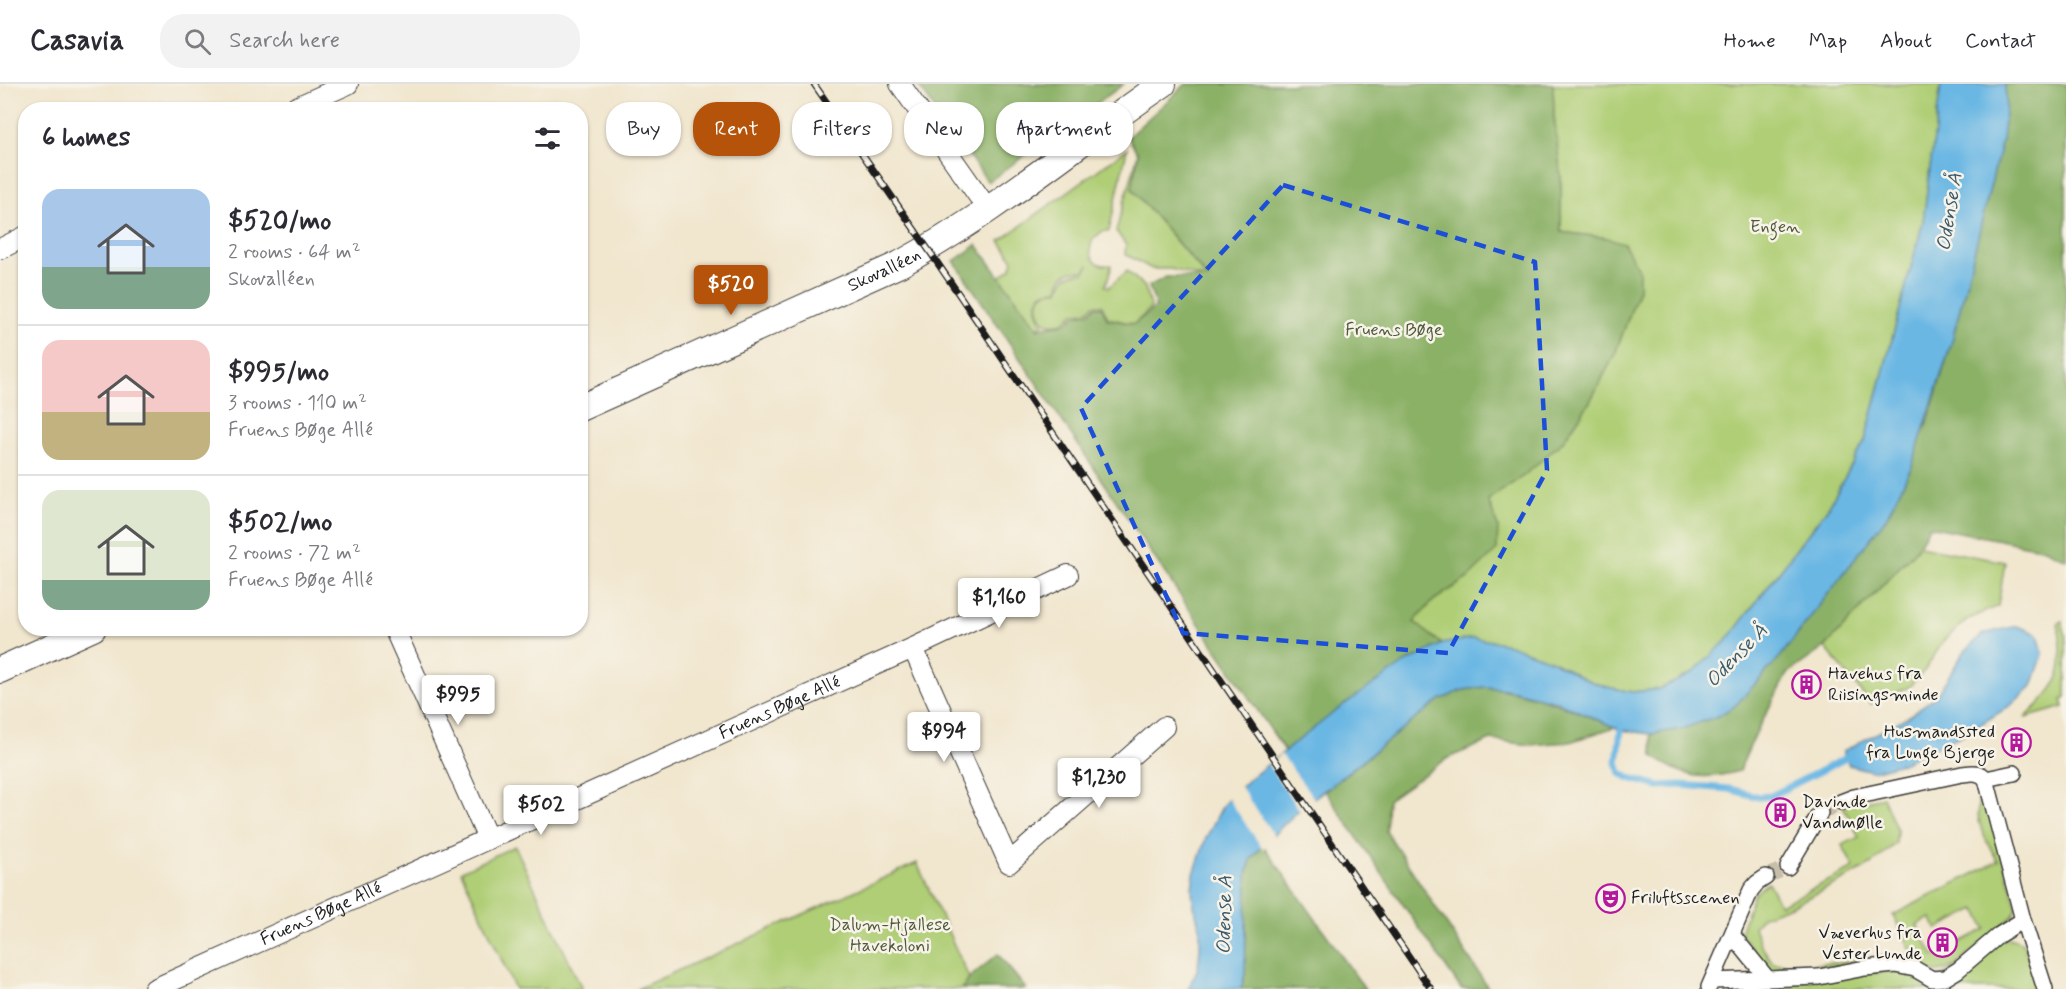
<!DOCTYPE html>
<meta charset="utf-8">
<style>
:root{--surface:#fff;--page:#f2f2f3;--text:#2b2b33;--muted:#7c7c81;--line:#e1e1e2;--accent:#b45309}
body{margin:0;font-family:Mynerve,sans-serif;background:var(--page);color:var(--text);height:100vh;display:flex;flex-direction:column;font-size:22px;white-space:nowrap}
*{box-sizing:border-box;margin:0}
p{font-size:20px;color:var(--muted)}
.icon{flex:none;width:33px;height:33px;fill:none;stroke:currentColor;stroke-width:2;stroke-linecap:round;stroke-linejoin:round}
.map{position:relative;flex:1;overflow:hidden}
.side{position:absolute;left:18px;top:18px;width:570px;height:534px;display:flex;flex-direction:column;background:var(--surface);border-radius:24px;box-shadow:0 2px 4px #0004}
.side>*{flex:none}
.hud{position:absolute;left:606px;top:18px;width:570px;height:54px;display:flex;gap:12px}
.price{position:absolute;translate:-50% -51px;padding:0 14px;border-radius:6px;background:#fff;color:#222;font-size:20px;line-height:39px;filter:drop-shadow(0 2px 3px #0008)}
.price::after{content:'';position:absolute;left:50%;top:36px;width:18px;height:14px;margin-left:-9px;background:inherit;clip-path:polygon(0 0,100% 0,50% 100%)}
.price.selected{background:var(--accent);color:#fff}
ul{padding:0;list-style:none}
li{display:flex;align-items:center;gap:18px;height:150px;padding:0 24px}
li+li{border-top:2px solid var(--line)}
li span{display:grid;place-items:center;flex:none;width:168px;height:120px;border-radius:18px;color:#555}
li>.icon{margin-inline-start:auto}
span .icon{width:72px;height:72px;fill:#fffc;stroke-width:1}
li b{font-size:26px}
h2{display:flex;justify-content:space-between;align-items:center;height:72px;padding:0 24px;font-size:26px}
.tag{padding:0 21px;border-radius:24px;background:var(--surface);box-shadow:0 2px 4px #0004;font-size:21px;line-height:54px}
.tag.selected{background:var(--accent);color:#fff}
header{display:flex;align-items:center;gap:36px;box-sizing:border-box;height:84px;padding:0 30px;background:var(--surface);border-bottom:2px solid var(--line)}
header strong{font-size:28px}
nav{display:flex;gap:33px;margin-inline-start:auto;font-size:21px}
.search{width:420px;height:54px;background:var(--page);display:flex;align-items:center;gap:15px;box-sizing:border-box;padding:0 21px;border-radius:24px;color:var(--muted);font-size:22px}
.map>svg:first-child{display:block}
</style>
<header>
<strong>Casavia</strong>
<div class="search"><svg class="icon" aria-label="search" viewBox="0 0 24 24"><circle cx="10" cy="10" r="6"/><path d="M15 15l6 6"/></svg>Search here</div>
<nav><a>Home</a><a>Map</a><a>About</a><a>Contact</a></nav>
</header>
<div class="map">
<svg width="2066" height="905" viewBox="0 0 2066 905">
<rect width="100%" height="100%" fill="#f7f3e8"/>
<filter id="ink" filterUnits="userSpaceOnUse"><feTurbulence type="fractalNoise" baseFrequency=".0167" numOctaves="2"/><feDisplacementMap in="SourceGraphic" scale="12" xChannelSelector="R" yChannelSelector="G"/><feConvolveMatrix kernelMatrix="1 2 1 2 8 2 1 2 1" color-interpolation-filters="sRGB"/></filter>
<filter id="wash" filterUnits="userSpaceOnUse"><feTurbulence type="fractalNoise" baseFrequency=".008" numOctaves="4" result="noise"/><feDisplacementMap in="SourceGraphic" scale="24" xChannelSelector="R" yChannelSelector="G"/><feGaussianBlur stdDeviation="1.35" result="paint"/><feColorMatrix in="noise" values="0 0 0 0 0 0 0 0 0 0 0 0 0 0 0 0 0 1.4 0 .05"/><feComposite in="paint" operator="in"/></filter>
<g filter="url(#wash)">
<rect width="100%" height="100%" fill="#f1e6ce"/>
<!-- green -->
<g fill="#afce75" stroke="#667548" stroke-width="1.5" fill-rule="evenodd">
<polygon points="1553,0 1941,0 1923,138 1865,357 1829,422 1729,554 1693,589 1660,605 1632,608 1607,603 1584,595 1553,577 1474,554 1442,560 1413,538 1434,516 1468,494 1498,443 1488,416 1526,390 1563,357 1589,319 1615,270 1639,205 1608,154 1561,148 1561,95 1554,32"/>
<path d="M1127,65L1109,147H1103L1093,155C1086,171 1094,183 1111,181L1110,191L1105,202L1109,203L1127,187L1145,203L1151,224L1134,240L1108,234L1102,221H1094L1086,228L1073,229C1056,252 1030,237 1041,212L1048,207H1059C1062,192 1070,189 1084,189L1089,181L1084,187C1068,186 1060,190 1058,206C1033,205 1033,223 1043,241L1037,244L1000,193L1011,184L1013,176L1000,157Z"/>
<polygon points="1138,70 1132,105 1208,195 1171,185 1152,185 1125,170 1126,161 1116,147"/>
<polygon points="1919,462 2005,478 1998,522 1969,535 1944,556 1925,586 1909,603 1871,620 1825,563"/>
<path d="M2062,537L2066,552V614L2062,616L2064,623L2025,634C2062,598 2066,591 2058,539Z"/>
<path d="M1983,708L2017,824L2013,832L1955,882L1939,888L1838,887L1771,890L1743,853L1741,846L1753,811L1768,798L1780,821L1854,784L1842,761L1859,753L1843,722L1883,713L1897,746L1896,759L1872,780L1851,792L1791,822L1761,833L1754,843L1760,860L1773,879C1819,885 1866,874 1913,870L1893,831L1998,777C1985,756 1974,737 1979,712ZM1976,825L1986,845L1934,872L1917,841L1931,834L1937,845Z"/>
<polygon points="515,762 582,905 515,905 461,787"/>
<polygon points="917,779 969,894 962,905 637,905"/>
<polygon points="2010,854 2023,859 2040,905 1723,905 1902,886 1928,900 2003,855"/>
</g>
<!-- forest -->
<g fill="#8bb166" stroke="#546641" stroke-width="1.5">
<polygon points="917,0 1124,0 988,98"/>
<path d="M1186,0H1553L1554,32L1561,95V148L1608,154L1624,159L1639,187V205L1615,270L1589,319L1563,357L1526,390L1488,416L1498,443L1497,466L1468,494L1434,516L1414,538L1442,560C1385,590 1336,627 1285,667L954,177L977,161L1038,245C1053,238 1061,247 1075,231L1088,229L1095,223H1102L1107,235L1134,240L1156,223L1149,202L1166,193L1208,194L1132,105L1138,70L1128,53Z"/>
<path d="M2005,0H2066V475L2045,465L1929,442L1919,462L1825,563L1787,590L1756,649L1739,687C1704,697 1682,694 1653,672L1651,650L1682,645L1855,472L1886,434L1912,382L1917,362L1929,334L1952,257L2002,55L2006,19Z"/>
<path d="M1484,603C1531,607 1572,625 1615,643L1570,658L1530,661L1491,656L1448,674L1388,716L1386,747L1489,905H1461L1325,707L1439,616L1463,606Z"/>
<polygon points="1263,761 1365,905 1241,905 1245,890 1247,790 1251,775"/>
<polygon points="998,870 1026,905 962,905 969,894"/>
</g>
<!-- water -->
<g fill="#6ab7e4" stroke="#436a80" stroke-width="1.5">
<polygon points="1941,0 2005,0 2006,19 2002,56 1952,257 1912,382 1886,434 1780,573 1735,622 1718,632 1682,645 1651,650 1621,646 1555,617 1506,605 1484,603 1463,606 1440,616 1299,726 1263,761 1251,775 1247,790 1245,890 1241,905 1188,905 1198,884 1200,864 1200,845 1193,818 1192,804 1194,790 1206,754 1223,721 1247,697 1342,622 1405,579 1442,560 1474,554 1504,559 1553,577 1584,595 1607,603 1632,608 1660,605 1693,589 1729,554 1829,422 1865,357 1923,138"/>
<polygon points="2017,542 2038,550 2043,570 2032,602 2010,622 1968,648 1902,679 1872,687 1849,681 1843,667 1906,634 1936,612 1964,568 1983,550"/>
</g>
<!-- pier -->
<g fill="#f1e6ce">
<polygon points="1281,670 1316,717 1301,729 1268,681"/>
<polygon points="1239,701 1275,753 1263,765 1227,713"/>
</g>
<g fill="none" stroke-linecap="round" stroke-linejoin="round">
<!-- stream -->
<polyline stroke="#6ab7e4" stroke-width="7" points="1622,637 1617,678 1620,689 1629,694 1659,702 1681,701 1729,705 1759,713 1771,712 1846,674"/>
</g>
</g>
<g filter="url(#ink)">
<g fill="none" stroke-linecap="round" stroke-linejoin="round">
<!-- pedestrian-tunnel -->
<g stroke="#c6beaa" stroke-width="15" stroke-dasharray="15 8" stroke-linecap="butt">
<polyline points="1820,729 1841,718"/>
<polyline points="1766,793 1788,783"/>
</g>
<defs>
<g id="pedestrian">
<polyline points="1986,695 2014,689"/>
<path d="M1841,718L1854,713L1962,690C1971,689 1980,687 1986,695L2023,836L2045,905"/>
<polyline points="1788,783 1820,729"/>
<polyline points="1733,852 1767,894"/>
<polyline points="1713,897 1819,893 1865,884 1895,881 1915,885 1932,895 1945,894 1958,886 1999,851 2023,836"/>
<polyline points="1709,903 1751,806 1757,799 1766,793"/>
</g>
<g id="minor">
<polyline points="900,0 989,127"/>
<polyline points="290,26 348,0"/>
<polyline points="0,165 26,152"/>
<polyline points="394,544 488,755"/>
<polyline points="913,564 1009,779 1164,643"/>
<path id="s1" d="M154,905L913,564L1068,491"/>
</g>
<g id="tertiary">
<path id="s2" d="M580,324L900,180C994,129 1075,60 1163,0"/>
<polyline points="0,586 93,544"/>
</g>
</defs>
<!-- pedestrian casing -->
<use href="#pedestrian" stroke="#3c3a37" stroke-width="18"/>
<!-- minor casing -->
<use href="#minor" stroke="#3c3a37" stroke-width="22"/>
<!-- tertiary casing -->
<use href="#tertiary" stroke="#3c3a37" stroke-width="28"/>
<!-- pedestrian -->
<use href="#pedestrian" stroke="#fff" stroke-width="15"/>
<!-- minor -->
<use href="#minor" stroke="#fff" stroke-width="20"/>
<!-- tertiary -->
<use href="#tertiary" stroke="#fff" stroke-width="26"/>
<defs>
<polyline id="rail" points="814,0 928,165 1431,905"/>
</defs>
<!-- rail casing -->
<use href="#rail" stroke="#1c1c1c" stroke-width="7"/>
<!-- rail -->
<use href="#rail" stroke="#f7f3e8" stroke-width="4.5" stroke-dasharray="14" stroke-linecap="butt"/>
</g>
</g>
<!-- marked area -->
<path fill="none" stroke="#1d4ed8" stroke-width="4.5" stroke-dasharray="12 8" stroke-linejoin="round" d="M1283,101L1535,178L1547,386L1448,569L1183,549L1081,324Z"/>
<!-- icons -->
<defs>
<symbol id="building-ring" viewBox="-11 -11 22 22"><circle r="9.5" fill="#f7f3e8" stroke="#b5179e" stroke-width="1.5"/><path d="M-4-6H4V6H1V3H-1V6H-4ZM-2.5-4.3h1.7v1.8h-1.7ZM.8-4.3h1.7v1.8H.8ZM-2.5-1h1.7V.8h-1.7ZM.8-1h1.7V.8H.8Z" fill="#b5179e"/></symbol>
<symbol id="theatre-ring" viewBox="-11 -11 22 22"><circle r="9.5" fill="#f7f3e8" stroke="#b5179e" stroke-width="1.5"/><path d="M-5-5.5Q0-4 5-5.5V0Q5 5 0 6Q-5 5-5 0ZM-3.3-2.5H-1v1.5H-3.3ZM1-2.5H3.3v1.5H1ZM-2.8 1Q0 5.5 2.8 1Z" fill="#b5179e"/></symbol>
</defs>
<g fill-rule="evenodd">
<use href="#building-ring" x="1790" y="584" width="33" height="33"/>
<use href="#building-ring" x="2000" y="642" width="33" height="33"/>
<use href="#building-ring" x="1764" y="712" width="33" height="33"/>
<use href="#theatre-ring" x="1594" y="798" width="33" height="33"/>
<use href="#building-ring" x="1926" y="842" width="33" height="33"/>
</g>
<g text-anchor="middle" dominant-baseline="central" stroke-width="5" stroke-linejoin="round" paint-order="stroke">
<!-- park labels -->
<g font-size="18" fill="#4f5a3b" stroke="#f7f3e8">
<text x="1775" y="143">Engen</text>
<text x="1394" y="246">Fruens Bøge</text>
<text x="890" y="841">Dalum-Hjallese<tspan x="890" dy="21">Havekoloni</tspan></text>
</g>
<!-- street labels -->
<g font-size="18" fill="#1c1c1c" stroke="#f7f3e8">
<text stroke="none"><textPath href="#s2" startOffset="334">Skovalléen</textPath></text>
<text stroke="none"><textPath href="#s1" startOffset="686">Fruens Bøge Allé</textPath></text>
<text stroke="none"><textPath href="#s1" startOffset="183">Fruens Bøge Allé</textPath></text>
</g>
<!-- poi labels -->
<g font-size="18" fill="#1c1c1c" stroke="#f7f3e8" text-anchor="start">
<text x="1828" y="590">Havehus fra<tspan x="1828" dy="21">Riisingsminde</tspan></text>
<text x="1995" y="648" text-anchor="end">Husmandssted<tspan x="1995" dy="21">fra Lunge Bjerge</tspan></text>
<text x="1802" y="718">Davinde<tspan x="1802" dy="21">Vandmølle</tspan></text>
<text x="1631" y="814">Friluftsscenen</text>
<text x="1922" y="849" text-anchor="end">Væverhus fra<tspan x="1922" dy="21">Vester Lunde</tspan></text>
</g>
<!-- water labels -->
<g font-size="20" font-style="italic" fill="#3b5a6c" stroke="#f7f3e8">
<text transform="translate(1950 128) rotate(-81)">Odense Å</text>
<text transform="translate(1737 572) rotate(-46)">Odense Å</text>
<text transform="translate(1225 831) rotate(-89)">Odense Å</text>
</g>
</g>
</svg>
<b class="price selected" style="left:731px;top:232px">$520</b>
<b class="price" style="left:999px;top:545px">$1,160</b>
<b class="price" style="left:458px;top:642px">$995</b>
<b class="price" style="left:944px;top:679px">$994</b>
<b class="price" style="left:1099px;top:725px">$1,230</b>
<b class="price" style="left:541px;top:752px">$502</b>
<div class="hud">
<a class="tag">Buy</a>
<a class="tag selected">Rent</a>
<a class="tag">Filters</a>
<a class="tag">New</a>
<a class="tag">Apartment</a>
</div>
<section class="side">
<h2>6 homes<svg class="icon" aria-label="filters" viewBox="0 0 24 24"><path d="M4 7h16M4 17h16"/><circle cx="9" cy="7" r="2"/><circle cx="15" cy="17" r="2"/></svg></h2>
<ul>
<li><span style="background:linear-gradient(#a9c7e8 65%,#7fa58c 0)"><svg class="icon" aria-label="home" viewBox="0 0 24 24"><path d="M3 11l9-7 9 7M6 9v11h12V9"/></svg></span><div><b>$520/mo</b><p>2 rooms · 64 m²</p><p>Skovalléen</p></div></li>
<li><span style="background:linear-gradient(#f6c9c9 60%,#c2b280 0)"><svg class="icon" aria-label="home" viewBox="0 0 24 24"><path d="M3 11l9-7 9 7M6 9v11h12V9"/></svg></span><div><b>$995/mo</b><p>3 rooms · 110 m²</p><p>Fruens Bøge Allé</p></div></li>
<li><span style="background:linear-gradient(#dfe7d0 75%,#7fa58c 0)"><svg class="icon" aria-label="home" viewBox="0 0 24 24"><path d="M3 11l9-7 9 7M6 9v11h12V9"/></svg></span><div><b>$502/mo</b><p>2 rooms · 72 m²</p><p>Fruens Bøge Allé</p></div></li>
</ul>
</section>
</div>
